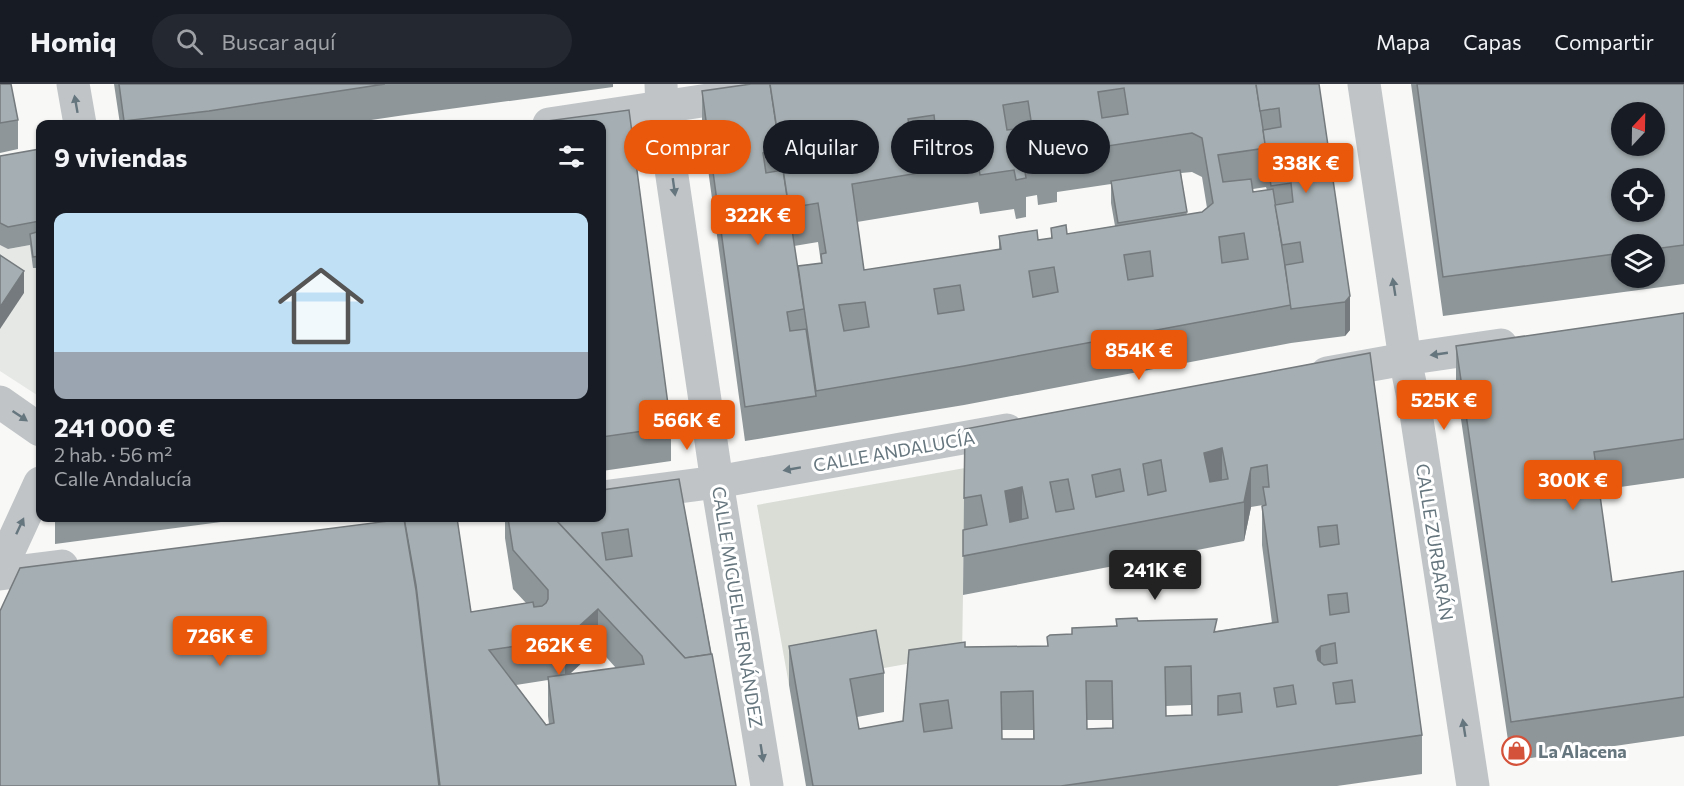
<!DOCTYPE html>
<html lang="es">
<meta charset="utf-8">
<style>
:root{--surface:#171b24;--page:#242831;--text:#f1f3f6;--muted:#9ea1a6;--line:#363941;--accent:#ea580c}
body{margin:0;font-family:Commissioner,sans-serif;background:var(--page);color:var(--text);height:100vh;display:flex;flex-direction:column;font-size:22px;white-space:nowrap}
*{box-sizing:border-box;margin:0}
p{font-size:20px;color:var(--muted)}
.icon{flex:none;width:33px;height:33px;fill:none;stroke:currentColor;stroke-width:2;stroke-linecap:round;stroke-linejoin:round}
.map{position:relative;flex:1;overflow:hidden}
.drawer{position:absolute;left:36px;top:36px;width:570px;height:402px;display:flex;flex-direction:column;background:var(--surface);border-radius:12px;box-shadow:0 2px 4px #0004}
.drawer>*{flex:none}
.guide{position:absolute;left:624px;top:36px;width:570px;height:54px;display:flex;gap:12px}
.needle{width:39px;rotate:22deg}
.buttons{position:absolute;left:1611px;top:18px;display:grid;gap:12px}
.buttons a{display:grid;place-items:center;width:54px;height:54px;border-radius:50%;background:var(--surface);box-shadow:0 2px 4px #0004;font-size:30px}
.price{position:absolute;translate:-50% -51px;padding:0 14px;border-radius:6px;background:var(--accent);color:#fff;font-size:20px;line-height:39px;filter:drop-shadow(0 2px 3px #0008)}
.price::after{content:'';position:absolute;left:50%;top:36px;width:18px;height:14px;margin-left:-9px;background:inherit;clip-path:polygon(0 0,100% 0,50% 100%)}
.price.selected{background:#222;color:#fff}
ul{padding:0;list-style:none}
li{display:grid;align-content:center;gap:12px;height:318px;padding:0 18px}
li+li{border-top:2px solid var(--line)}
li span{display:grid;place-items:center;height:186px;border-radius:12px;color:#555}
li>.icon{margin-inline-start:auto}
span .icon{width:108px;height:108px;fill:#fffc;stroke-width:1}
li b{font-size:26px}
h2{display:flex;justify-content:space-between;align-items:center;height:72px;padding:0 18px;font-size:26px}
.tag{padding:0 21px;border-radius:27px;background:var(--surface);box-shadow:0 2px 4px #0004;font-size:21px;line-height:54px}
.tag.selected{background:var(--accent);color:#fff}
header{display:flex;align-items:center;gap:36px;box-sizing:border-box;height:84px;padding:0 30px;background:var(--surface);border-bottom:2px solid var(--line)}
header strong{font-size:28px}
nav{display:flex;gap:33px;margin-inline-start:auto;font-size:21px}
.search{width:420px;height:54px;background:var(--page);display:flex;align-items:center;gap:15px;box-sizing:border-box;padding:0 21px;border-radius:33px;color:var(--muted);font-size:22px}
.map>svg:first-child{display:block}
</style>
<header>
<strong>Homiq</strong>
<div class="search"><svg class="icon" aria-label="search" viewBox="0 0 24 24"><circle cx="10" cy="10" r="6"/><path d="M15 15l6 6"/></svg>Buscar aquí</div>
<nav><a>Mapa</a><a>Capas</a><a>Compartir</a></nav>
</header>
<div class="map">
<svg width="1684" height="702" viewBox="0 0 1684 702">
<rect width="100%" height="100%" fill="#f8f8f6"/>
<!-- built -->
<polygon fill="#e6e8e6" points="40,159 40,303 37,311 0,287 0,161 9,165"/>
<!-- green -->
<polygon fill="#d9ddd6" points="965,384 962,572 912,579 789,601 757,421"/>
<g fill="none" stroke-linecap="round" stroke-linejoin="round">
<!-- street -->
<g stroke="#c0c4c7" stroke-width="33">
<polyline points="73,0 80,40"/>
<polyline points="661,0 662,24 717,398 767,702"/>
<polyline points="1364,0 1405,275 1415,323 1473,702"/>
<polyline points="549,40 815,0"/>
<polyline points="1327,289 1405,275 1501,261"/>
<polyline points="0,318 40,346"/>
<polyline points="602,413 717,398 1007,346"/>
<polyline points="0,486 40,399"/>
<polyline points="0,490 62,482"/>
</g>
</g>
<!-- wall -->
<g fill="#8e9699" fill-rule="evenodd">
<polygon points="0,0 18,36 18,65 0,69"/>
<polygon points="114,0 613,0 613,3 405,31 344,40 120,40"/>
<path d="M1319,0L1350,246L1345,252L1291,259L964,321L745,357L702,41V7ZM1192,88L1202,93L1207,124L1202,128L1187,131L1181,89ZM1111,100V119L1115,142L1067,150L1051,144V154L1038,156L999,152V166L864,186L857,138L978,118L980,130L1014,125L1016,135L1026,133V113L1037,111L1038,121L1057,118V108ZM1266,103L1267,106L1253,108V105ZM818,158L821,179L798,187L794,162Z"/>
<path d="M1411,0H1684V200L1443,232ZM1622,160H1654V194H1622Z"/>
<polygon points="602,40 671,343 671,377 602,387"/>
<polygon points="40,65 40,184 33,184 30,161 8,165 0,161 0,72"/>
<polygon points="1684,229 1684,394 1599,406 1612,498 1684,487 1684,652 1511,677 1456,301 1456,262"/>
<path d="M1370,269L1422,651V690L1337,702H806L789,601V562L884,589V628L857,633L859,645L903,637L965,563L1047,562L1072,550L1138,537L1217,547L1272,539L1262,461V422L1263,421L1251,423L1244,457L963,511L964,414ZM1191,621L1192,631L1166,632V622ZM1087,636H1112V644L1087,645ZM1002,646H1033V655H1002Z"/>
<path d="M679,395L736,702H0L404,435V434H457L471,528L526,519L513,505L505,454V434H602ZM598,564L616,584L570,590ZM548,596V632L549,640L546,641L516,601Z"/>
<polygon points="55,434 251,434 55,460"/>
</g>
<!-- shaded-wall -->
<g fill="#747a7d">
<polygon points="24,187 24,209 0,245 0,223"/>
<polygon points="1350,212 1350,246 1345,252 1345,218"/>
<polygon points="1222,364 1222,403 1204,407 1204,369"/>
<polygon points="1251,384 1251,423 1244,457 1244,418"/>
<polygon points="1022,403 1022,442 1005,446 1005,407"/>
<polygon points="598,525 598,564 565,594 565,555"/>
<polygon points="1321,562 1321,601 1316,567"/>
</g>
<!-- building -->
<g fill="#a5aeb2" stroke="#747a7d" stroke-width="1.5" fill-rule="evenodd">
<polygon points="0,0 11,0 18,36 0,39"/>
<polygon points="119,0 385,0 209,27 124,37"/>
<polygon points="751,0 770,0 780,67 763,69 766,89 783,86 804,225 787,228 790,247 806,245 816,312 745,323 702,7"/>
<path d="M770,0H1256L1266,64L1218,71L1223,98L1251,95L1253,108L1273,105L1291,221L964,282L816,307L798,182L822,179L821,170L826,169L818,119L789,124ZM1124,4L1128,30L1102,34L1098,8ZM1028,17L1032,43L1007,46L1003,21ZM934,31L937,57L912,61L908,35ZM838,45L842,70L816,74L812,49ZM1192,49L1202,54L1213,119L1202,128L1067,150L1066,141L1051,144L1052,154L1038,156L1037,146L999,152L1001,165L864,186L852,100L978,79L980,91L1014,86L1016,96L1026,94L1023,75L1037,72L1038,82L1057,80L1055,70ZM1244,149L1248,175L1222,179L1219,153ZM1150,167L1153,192L1128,196L1124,171ZM1054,183L1058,208L1033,213L1029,187ZM960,201L964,226L938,230L934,205ZM865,218L869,243L844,247L839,221Z"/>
<polygon points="1256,0 1319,0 1350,212 1345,218 1291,225 1285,181 1303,178 1300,158 1282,161 1275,121 1293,118 1291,99 1271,102 1263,46 1281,43 1279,24 1260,27"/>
<path d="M1417,0H1684V161L1654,165V160H1622V169L1443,193ZM1622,28H1654V62H1622ZM1622,94H1654V128H1622Z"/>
<polygon points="629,26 671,343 602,353 602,40 525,40"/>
<polygon points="40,65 40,137 8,143 0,139 0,72"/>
<polygon points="1180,86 1187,128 1118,139 1111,97"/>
<polygon points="40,147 40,172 33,173 30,150"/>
<polygon points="0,171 24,187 0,223"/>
<polygon points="1684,229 1684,355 1594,368 1612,498 1684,487 1684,613 1511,638 1456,262"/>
<path d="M1370,269L1422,651L1061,702H813L789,562L876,546L884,589L850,595L859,645L903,637L909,566L965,558V563L1048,562L1047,553L1050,551L1072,550V544L1117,542L1116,535L1137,534L1138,537L1217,535L1214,548L1278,538L1262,422L1266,421L1263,403H1269L1267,381L1251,384L1244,418L963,472V446L987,441L981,411L964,414L965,345ZM1222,364L1228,395L1210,398L1204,369ZM1161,376L1166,407L1148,411L1143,380ZM1120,385L1124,407L1096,413L1092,391ZM1068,395L1074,425L1056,428L1050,398ZM1022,403L1028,434L1010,438L1005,407ZM1337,441L1339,460L1320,463L1318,443ZM1347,509L1349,528L1330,531L1328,511ZM1335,559L1337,579L1324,581L1318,576L1316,567L1321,562ZM1191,582L1192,631L1166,632L1165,583ZM1352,596L1355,618L1336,620L1333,599ZM1086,597H1112L1113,644L1087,645ZM1293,601L1296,620L1277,623L1274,604ZM1033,607L1034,655H1002L1001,608ZM1240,609L1242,628L1218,631V612ZM948,616L952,644L924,648L920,620Z"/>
<path d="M679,395L711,570L685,574L554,434H602V406ZM628,445L632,472L606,476L602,449Z"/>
<path d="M404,434H457L471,528L533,518L534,523L542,522L546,519L548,515V506L513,466L508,434H554L685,574L712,570L736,702H440L416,501ZM598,525L642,572L644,580L548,593L554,639L546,641L489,566L565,555Z"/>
<polygon points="404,435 416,506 439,702 0,702 0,527 20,484"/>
</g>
<!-- one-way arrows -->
<defs><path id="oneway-solid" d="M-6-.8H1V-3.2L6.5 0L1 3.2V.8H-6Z" transform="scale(1.5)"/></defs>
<g fill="#66767e">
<use href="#oneway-solid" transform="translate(76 20) rotate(-100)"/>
<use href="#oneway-solid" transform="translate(674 103) rotate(82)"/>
<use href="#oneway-solid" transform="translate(1394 203) rotate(-99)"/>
<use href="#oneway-solid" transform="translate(1439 270) rotate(172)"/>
<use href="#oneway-solid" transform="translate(20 332) rotate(34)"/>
<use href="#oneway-solid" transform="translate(792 385) rotate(170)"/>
<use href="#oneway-solid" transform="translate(20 442) rotate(-65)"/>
<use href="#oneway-solid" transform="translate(1464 644) rotate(-99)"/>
<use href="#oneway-solid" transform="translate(762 669) rotate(81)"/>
</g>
<!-- icons -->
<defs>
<symbol id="shop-ring" viewBox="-11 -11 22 22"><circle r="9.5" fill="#fff" stroke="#d4523a" stroke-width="1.5"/><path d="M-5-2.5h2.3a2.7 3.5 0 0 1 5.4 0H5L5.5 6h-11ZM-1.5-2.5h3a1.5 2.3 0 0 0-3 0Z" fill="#d4523a"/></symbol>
</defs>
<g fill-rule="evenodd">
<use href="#shop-ring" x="1500" y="650" width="33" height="33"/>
</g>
<g text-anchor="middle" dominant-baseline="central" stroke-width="6" stroke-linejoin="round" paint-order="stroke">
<!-- street labels -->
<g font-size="18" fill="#66767e" stroke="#fff">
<text transform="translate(894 367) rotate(-10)">CALLE ANDALUCÍA</text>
<text transform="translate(1435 458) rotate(81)">CALLE ZURBARÁN</text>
<text transform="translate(738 523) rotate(81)">CALLE MIGUEL HERNÁNDEZ</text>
</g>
<!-- poi labels -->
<g font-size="18" font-weight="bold" fill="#66767e" stroke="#fff" text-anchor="start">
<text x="1538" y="667">La Alacena</text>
</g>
</g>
</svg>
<div class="buttons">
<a><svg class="needle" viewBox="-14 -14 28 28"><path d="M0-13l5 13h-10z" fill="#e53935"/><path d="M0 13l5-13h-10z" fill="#9ea1a6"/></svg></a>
<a><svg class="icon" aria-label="locate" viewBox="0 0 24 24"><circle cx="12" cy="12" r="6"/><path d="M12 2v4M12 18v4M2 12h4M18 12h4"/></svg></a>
<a><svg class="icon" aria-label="layers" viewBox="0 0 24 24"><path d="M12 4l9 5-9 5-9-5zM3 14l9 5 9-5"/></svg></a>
</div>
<b class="price" style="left:1306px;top:110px">338K €</b>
<b class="price" style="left:758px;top:162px">322K €</b>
<b class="price" style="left:1139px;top:297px">854K €</b>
<b class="price" style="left:1444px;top:347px">525K €</b>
<b class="price" style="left:687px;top:367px">566K €</b>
<b class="price" style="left:1573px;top:427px">300K €</b>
<b class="price selected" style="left:1155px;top:517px">241K €</b>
<b class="price" style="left:220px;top:583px">726K €</b>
<b class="price" style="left:559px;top:592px">262K €</b>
<div class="guide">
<a class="tag selected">Comprar</a>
<a class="tag">Alquilar</a>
<a class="tag">Filtros</a>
<a class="tag">Nuevo</a>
</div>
<section class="drawer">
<h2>9 viviendas<svg class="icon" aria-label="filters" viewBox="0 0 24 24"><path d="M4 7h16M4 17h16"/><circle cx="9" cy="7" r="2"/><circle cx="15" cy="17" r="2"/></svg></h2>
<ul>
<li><span style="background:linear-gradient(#bfe0f5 75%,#9aa5b1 0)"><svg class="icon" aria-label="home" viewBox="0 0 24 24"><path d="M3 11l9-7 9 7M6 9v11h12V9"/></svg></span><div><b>241 000 €</b><p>2 hab. · 56 m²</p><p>Calle Andalucía</p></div></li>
</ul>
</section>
</div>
